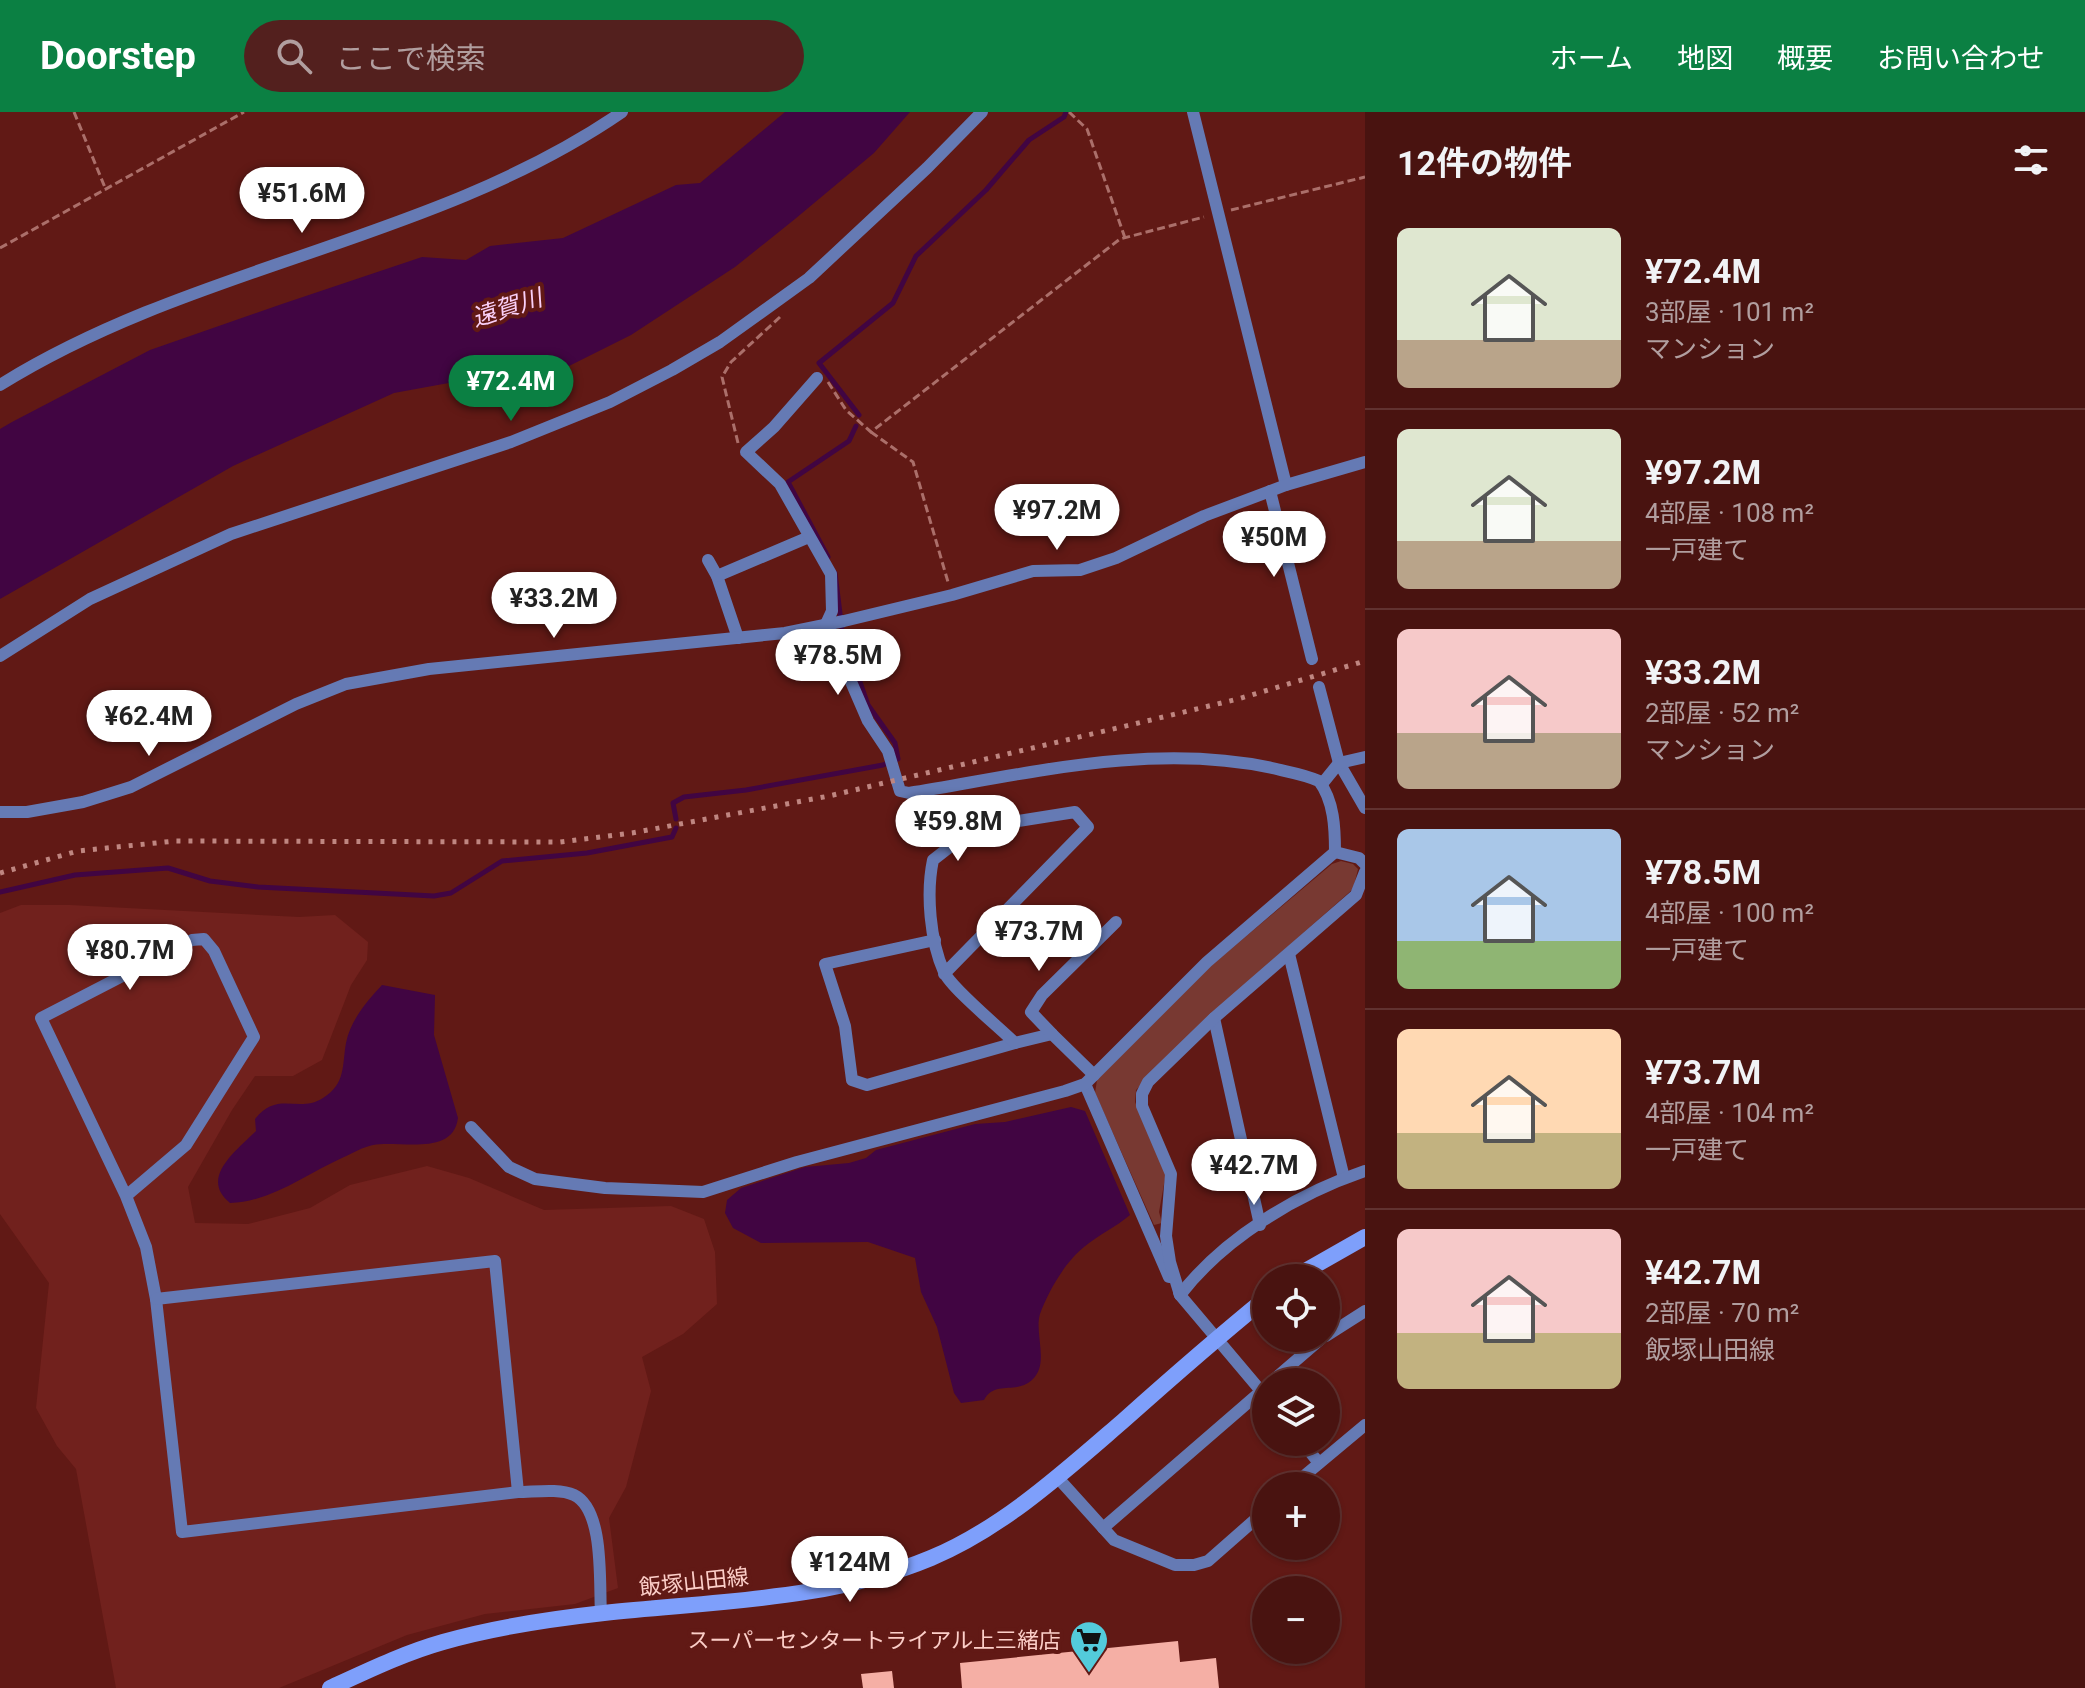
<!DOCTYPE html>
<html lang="ja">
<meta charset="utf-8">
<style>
:root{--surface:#491310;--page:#53201e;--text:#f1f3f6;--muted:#b19e9f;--line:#613230;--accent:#0b8043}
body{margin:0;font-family:Roboto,"Noto Sans JP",sans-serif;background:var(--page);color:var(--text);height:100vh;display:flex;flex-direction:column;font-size:30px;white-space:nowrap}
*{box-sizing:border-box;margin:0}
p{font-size:26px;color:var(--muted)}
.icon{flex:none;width:44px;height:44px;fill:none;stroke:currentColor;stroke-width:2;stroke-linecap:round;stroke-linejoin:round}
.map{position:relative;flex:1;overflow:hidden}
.side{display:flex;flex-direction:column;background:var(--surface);width:720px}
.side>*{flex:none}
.controls{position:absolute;left:1252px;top:1152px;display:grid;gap:16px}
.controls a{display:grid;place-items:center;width:88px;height:88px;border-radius:50%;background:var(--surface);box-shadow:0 2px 6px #0004,0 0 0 2px var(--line);font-size:40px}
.price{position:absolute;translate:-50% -68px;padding:0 18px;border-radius:28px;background:#fff;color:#222;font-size:26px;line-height:52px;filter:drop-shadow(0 2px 4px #0008)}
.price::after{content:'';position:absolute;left:50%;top:48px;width:24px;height:18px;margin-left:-12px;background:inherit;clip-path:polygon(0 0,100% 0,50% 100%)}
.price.on{background:var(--accent);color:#fff}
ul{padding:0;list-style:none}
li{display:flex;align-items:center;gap:24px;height:200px;padding:0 32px}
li+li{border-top:2px solid var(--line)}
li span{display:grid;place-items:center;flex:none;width:224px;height:160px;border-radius:12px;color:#555}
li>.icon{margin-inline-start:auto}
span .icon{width:96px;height:96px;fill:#fffc;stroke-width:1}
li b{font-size:34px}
h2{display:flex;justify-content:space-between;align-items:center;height:96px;padding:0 32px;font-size:34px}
header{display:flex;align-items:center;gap:48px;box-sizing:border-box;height:112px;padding:0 40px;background:var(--accent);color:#fff}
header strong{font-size:38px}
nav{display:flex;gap:44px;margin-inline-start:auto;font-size:28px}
.search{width:560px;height:72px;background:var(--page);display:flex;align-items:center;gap:20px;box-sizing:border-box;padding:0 28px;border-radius:44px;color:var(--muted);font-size:30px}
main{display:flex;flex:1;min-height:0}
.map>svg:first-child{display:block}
</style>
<header>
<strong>Doorstep</strong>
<div class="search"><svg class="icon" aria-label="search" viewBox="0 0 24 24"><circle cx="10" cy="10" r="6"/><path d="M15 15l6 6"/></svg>ここで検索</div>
<nav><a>ホーム</a><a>地図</a><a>概要</a><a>お問い合わせ</a></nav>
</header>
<main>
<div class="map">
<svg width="1365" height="1576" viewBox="0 0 1365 1576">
<rect width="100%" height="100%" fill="#611915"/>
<!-- built -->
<polygon fill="#71211d" points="21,793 70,793 299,805 335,803 368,830 367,848 351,873 322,948 293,964 255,964 232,998 188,1075 195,1111 248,1112 310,1096 350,1073 427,1054 469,1066 544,1098 671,1094 704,1107 715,1140 717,1192 683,1222 642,1245 651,1279 626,1375 609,1406 618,1476 575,1492 485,1502 407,1523 279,1576 116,1576 76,1357 57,1334 36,1296 49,1171 0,1102 0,801"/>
<!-- green -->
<polygon fill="#783932" points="1341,749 1353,752 1358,757 1353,777 1208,905 1136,978 1135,990 1166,1061 1159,1100 1162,1111 1154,1113 1095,981 1097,968 1212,853 1332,752"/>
<!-- water -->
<g fill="#410542">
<polygon points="785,0 910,0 874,41 795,107 735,155 631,223 569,254 476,266 394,281 233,354 0,487 0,317 12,310 150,238 282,192 422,145 466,148 490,134 563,126 676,73 700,71"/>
<path d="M382,873L435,883L434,923L458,1006C453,1045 399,1028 373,1033C363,1035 353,1041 344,1045C308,1061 271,1090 230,1091C199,1066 236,1039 256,1019L255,1007C278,978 298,1002 323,986C346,972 342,953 346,931C350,909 367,889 382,873Z"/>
<path d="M1071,995L1085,999L1130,1103C1116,1115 1098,1123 1084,1135C1065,1150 1048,1180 1040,1202C1034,1222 1050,1252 1032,1268C1015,1283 995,1268 984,1288L961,1291L954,1281L937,1215L921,1180L915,1146L868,1130L761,1131L733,1116L725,1101L727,1088L741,1076L805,1055L849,1051L866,1046L876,1038L975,1012L1005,1010Z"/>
</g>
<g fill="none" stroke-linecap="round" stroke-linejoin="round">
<!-- stream -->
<g stroke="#410542" stroke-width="5">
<polyline points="859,303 819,251 893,191 916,144 986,78 1029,28 1064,5 1066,0"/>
<polyline points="828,445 788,370 849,329 856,314"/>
<polyline points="676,707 673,691 684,685 746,678 883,653 898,647 895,631 868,593 842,518 835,461"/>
<polyline points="0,780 75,763 168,756 210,769 258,775 434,784 451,781 502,749 587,741 672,725 676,716"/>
</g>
</g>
<!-- building -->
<g fill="#f5afa5">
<polygon points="1178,1529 1180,1550 1216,1546 1219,1576 962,1576 960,1551"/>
<polygon points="892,1559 894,1576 863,1576 861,1562"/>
</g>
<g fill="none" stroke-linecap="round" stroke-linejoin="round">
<!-- path -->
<g stroke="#ab6f6a" stroke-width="3" stroke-dasharray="8 4" stroke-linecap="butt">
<polyline points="74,0 106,78"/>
<polyline points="1069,0 1087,17 1125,126"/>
<polyline points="1231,98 1365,65"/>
<polyline points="0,136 244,0"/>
<polyline points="828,270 846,298 871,320 1120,127 1204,105"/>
<polyline points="871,320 913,350 948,470"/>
<polyline points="738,331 722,265 731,250 780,205"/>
</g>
<!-- street -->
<g stroke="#657ab4" stroke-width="12">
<polyline points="1193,0 1286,373"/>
<path d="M0,273C194,152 433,130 622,0"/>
<polyline points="1270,379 1312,547"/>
<polyline points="708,448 717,464 738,526"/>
<polyline points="717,464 809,425"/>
<polyline points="0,544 90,487 231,422 511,330 610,290 672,258 720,230 809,166 927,56 982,0"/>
<polyline points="1319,575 1339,651 1365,696"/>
<polyline points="1322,672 1339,651 1365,645"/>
<polyline points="0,700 27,700 83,690 131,675 296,592 346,572 429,557 785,521 844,509 952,483 1033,459 1080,458 1116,446 1204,404 1286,373 1365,350"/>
<polyline points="1335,740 1359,746 1365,752"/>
<polyline points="935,828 825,852 845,914 852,968 867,973 1015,931"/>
<polyline points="1289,842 1344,1066"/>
<path d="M944,862L1088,715L1075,700L974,716L933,748C926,781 930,829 944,860C951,876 1000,916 1015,931L1052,922L1094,963"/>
<polyline points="1214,906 1260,1113"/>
<polyline points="1052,922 1031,900 1042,883 1116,810"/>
<polyline points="1085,972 1169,1165"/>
<path d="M471,1015L509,1055L535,1067L605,1076L703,1080L797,1050L1065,979L1085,972L1207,850L1335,740C1335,716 1334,689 1319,669C1304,662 1288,660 1272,656C1152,630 1027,662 909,681L900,679L888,639L868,609L826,512L832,499L831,462L780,372L746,340L774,315L817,266"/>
<path d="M126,1084L186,1033L254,925L214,839L204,827L192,828L41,906L126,1084L146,1135L156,1187L182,1420L518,1380C534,1380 559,1376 574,1383C605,1398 599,1472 601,1502"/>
<path d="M1179,1180L1180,1183C1224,1126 1297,1082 1365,1059"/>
<polyline points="156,1187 495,1149 518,1380"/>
<polyline points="1326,1224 1365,1199"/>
<polyline points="1271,1270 1322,1226"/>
<polyline points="1266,1285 1180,1183 1170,1150 1166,1124 1171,1062 1142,994 1142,982 1148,970 1214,906 1356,783 1365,760"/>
<polyline points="1302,1330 1319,1351"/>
<polyline points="1058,1366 1114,1428 1175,1453 1194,1453 1208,1449 1266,1398"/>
<polyline points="1292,1374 1365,1313"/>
<polyline points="1103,1416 1266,1275"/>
</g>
<!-- secondary -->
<g stroke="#7e9ffb" stroke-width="16">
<polyline points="1293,1166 1365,1125"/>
<path d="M330,1576C367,1559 404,1541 443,1530C495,1515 550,1507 604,1501C714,1489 828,1489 931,1446C1003,1416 1065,1359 1123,1309C1170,1267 1217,1226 1266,1186"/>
</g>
<!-- rail -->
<polyline stroke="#bf8681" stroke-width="5" stroke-dasharray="4 8" stroke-linecap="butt" points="0,761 78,739 175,729 560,730 632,721 829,684 1130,613 1238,587 1365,549"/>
</g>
<!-- icons -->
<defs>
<symbol id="supermarket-pin" viewBox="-11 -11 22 30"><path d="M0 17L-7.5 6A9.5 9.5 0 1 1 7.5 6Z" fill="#53cbdb" stroke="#611915"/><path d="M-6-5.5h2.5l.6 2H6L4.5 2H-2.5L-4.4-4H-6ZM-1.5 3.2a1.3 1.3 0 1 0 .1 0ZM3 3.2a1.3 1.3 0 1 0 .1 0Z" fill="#111"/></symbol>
</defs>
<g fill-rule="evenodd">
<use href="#supermarket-pin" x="1067" y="1506" width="44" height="60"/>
</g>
<g text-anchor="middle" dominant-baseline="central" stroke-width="8" stroke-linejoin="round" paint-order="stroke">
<!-- street labels -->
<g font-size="22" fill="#fccec8" stroke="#611915">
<text transform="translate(694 1470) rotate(-6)">飯塚山田線</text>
</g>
<!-- poi labels -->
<g font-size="22" fill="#fccec8" stroke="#611915" text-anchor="end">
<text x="1061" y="1528">スーパーセンタートライアル上三緒店</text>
</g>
<!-- water labels -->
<g font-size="24" font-style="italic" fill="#fad0f8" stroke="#611915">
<text transform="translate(507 196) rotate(-18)">遠賀川</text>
</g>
</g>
</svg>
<div class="controls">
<a><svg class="icon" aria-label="locate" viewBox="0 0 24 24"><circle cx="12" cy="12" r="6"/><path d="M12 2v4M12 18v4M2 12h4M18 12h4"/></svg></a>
<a><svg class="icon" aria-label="layers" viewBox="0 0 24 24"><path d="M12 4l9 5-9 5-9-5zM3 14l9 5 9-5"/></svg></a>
<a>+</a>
<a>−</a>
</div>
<b class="price" style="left:302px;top:123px">¥51.6M</b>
<b class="price on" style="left:511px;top:311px">¥72.4M</b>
<b class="price" style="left:1057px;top:440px">¥97.2M</b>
<b class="price" style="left:1274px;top:467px">¥50M</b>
<b class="price" style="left:554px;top:528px">¥33.2M</b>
<b class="price" style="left:838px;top:585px">¥78.5M</b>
<b class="price" style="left:149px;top:646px">¥62.4M</b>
<b class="price" style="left:958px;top:751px">¥59.8M</b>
<b class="price" style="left:1039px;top:861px">¥73.7M</b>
<b class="price" style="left:130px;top:880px">¥80.7M</b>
<b class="price" style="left:1254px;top:1095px">¥42.7M</b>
<b class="price" style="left:850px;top:1492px">¥124M</b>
</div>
<section class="side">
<h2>12件の物件<svg class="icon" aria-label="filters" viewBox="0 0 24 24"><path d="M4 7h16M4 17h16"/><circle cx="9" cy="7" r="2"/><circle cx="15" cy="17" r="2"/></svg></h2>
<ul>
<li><span style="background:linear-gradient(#dfe7d0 70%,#b9a48a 0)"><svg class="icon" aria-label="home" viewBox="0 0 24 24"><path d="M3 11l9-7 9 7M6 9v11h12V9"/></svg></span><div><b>¥72.4M</b><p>3部屋 · 101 m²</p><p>マンション</p></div></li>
<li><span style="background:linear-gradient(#dfe7d0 70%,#b9a48a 0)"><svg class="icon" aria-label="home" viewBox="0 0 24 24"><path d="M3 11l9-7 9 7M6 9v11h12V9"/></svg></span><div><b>¥97.2M</b><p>4部屋 · 108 m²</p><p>一戸建て</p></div></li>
<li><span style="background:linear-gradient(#f6c9c9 65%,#b9a48a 0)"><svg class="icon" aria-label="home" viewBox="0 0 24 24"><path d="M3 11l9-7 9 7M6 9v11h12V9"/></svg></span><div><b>¥33.2M</b><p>2部屋 · 52 m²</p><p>マンション</p></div></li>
<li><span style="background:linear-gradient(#a9c7e8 70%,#8fb573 0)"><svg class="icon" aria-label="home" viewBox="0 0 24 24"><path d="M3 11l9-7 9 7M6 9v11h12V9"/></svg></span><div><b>¥78.5M</b><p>4部屋 · 100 m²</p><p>一戸建て</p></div></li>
<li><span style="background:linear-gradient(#ffd9b3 65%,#c2b280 0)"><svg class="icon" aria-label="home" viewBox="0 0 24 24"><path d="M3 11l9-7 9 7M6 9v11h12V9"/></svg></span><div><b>¥73.7M</b><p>4部屋 · 104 m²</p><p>一戸建て</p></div></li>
<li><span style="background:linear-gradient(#f6c9c9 65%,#c2b280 0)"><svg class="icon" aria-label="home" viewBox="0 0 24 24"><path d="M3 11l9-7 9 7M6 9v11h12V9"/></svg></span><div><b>¥42.7M</b><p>2部屋 · 70 m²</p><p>飯塚山田線</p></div></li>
</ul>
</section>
</main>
